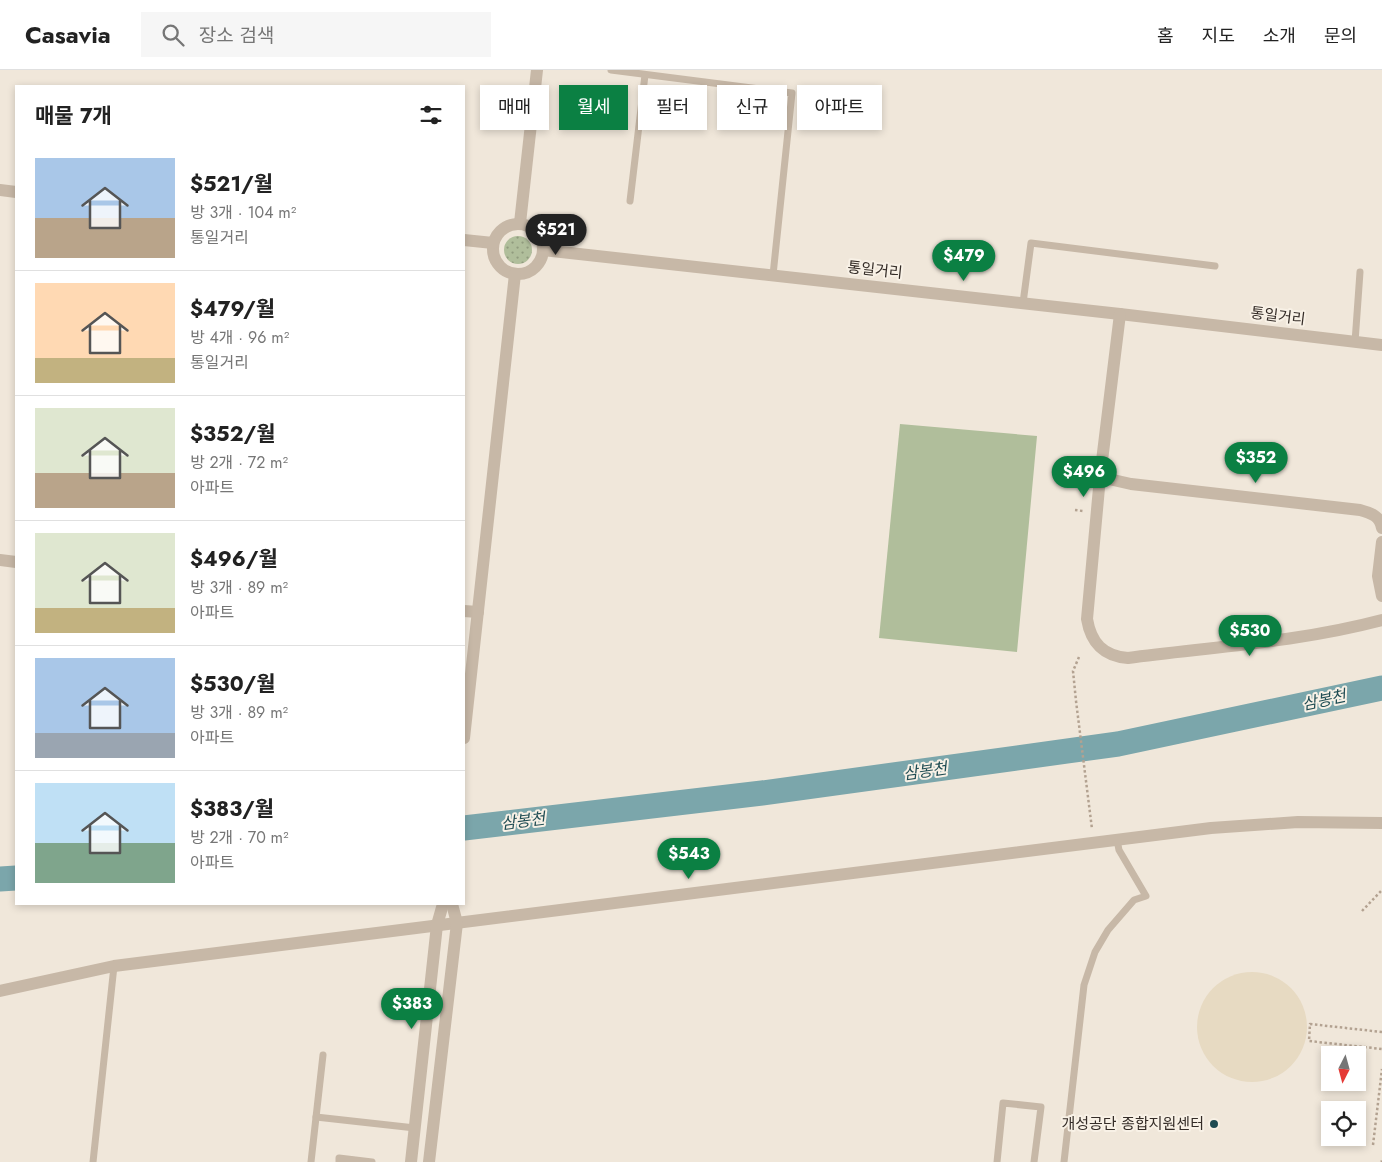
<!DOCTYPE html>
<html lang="ko">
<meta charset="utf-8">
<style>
:root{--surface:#fff;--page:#f6f6f6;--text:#222;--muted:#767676;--line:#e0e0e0;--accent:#0b8043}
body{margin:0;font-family:Jost,"Noto Sans KR",sans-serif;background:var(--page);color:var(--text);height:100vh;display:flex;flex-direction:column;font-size:19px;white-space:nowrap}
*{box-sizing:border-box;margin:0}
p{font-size:16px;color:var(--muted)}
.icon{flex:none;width:28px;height:28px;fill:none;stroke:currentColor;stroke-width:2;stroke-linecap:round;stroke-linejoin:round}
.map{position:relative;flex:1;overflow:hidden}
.side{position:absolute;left:15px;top:15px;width:450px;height:820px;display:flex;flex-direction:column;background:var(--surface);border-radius:0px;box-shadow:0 2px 8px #0003}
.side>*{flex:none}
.banner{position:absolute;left:480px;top:15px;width:475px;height:45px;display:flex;gap:10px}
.needle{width:32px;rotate:186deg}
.controls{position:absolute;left:1321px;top:976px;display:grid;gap:10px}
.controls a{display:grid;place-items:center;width:45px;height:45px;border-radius:0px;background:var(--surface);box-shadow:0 2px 8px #0003;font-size:25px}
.price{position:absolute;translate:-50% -42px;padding:0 11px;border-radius:18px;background:var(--accent);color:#fff;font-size:16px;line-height:32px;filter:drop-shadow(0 1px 2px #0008)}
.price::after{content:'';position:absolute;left:50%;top:30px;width:15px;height:11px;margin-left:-8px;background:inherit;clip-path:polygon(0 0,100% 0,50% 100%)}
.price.active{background:#222;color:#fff}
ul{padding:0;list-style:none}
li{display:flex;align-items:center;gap:15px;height:125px;padding:0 20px}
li+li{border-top:1px solid var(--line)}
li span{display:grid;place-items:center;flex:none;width:140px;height:100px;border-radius:0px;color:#555}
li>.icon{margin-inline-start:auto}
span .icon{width:60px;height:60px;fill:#fffc;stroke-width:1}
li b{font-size:21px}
h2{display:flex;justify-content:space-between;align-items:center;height:60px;padding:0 20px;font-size:21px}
.chip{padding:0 18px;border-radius:0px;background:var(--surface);box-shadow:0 2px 8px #0003;font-size:18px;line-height:45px}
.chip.active{background:var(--accent);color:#fff}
header{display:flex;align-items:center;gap:30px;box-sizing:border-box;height:70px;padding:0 25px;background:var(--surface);border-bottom:1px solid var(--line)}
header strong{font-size:24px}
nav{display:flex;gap:28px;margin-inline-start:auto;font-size:18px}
.search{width:350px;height:45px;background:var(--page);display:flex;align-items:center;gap:12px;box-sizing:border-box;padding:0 18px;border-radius:0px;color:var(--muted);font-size:19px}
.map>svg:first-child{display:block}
</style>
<header>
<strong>Casavia</strong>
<div class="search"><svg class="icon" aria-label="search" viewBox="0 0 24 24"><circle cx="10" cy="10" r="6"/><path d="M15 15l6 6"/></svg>장소 검색</div>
<nav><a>홈</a><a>지도</a><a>소개</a><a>문의</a></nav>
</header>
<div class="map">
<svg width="1382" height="1092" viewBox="0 0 1382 1092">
<defs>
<pattern id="grass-dots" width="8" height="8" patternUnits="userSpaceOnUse" patternTransform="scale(1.25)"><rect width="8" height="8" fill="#b0be9b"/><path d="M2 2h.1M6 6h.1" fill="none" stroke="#909b7e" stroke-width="1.8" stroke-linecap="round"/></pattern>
</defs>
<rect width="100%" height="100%" fill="#f0e7da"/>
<!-- grass -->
<circle fill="url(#grass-dots)" cx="518" cy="180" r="14"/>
<!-- pitch -->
<polygon fill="#b0be9b" points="900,354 1037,366 1017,582 879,568"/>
<!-- plaza -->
<circle fill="#e7dac2" cx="1252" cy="957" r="55"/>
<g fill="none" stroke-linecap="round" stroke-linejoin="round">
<!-- river -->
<g stroke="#7ba6ab" stroke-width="25">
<polyline points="464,758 762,723 1118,674 1382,618"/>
<polyline points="0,809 16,808"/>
</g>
<!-- path -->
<g stroke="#b3a291" stroke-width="2.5" stroke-dasharray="2.5 2.5" stroke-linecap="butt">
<polyline points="1075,440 1083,441"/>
<polyline points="1079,587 1073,601 1076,631 1092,759"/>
<polyline points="1362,841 1382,820"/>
<polyline points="1382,962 1310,954 1309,971 1382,979"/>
<polyline points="1373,1075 1382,999"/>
<polyline points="1381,1092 1382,1091"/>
</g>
<!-- lane -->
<g stroke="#c7b8a7" stroke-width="7">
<polyline points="611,0 792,23 773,205"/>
<polyline points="630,131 645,5"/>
<polyline points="1023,233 1031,173 1215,196"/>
<polyline points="1355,272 1360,202"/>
<polyline points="316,1047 415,1058"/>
<polyline points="93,1092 114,896"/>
<polyline points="311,1092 323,985"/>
<polyline points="339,1092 339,1088 372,1092"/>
<polyline points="997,1092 1003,1033 1041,1037 1034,1092"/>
<polyline points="1064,1092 1084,915 1095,882 1108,860 1134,830 1146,826 1119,780 1117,770"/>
</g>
<!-- street -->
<g stroke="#c7b8a7" stroke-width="12">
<polyline points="0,120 16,122"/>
<polyline points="520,153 537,0"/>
<circle cx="518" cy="179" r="25"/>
<polyline points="464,170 493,173"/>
<polyline points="543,180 1120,244 1382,275"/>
<path d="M1120,244L1100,407L1087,549C1091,573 1103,586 1128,588C1212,577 1299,572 1382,550"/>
<path d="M1100,407L1131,414L1360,440C1371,443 1380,446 1382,458"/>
<polyline points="1382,472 1378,506 1382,526"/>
<polyline points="0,490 16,492"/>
<polyline points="464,541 478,542"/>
<polyline points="464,668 515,204"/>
<polyline points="0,921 114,896 1211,758 1298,752 1382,753"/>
<polyline points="411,1092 437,855 443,834"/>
<polyline points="429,1092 457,853 452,834"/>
</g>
</g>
<!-- markers -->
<circle fill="#1f4c53" stroke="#f8f1e6" stroke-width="2" cx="1214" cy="1054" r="5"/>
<g text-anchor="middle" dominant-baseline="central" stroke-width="4" stroke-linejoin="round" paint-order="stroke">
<!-- street labels -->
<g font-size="15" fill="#342c27" stroke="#f8f1e6">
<text transform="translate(875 200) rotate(6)">통일거리</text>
<text transform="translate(1278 246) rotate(7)">통일거리</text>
</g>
<!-- poi labels -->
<g font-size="15" fill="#342c27" stroke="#f8f1e6" text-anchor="end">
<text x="1204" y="1054">개성공단 종합지원센터</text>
</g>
<!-- water labels -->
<g font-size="16" font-style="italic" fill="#1f4c53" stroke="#f8f1e6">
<text transform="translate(1324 630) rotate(-12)">삼봉천</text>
<text transform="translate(925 701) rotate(-8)">삼봉천</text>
<text transform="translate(523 751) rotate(-7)">삼봉천</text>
</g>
</g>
</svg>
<div class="controls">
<a><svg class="needle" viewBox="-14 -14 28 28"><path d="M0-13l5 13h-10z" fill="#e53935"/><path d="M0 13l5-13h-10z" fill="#767676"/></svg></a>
<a><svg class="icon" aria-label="locate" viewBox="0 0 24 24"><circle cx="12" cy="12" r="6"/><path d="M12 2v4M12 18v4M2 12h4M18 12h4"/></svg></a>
</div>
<b class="price active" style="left:556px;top:186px">$521</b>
<b class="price" style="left:964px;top:212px">$479</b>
<b class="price" style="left:1256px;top:414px">$352</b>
<b class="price" style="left:1084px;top:428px">$496</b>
<b class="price" style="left:1250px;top:587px">$530</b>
<b class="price" style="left:689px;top:810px">$543</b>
<b class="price" style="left:412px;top:960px">$383</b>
<div class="banner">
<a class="chip">매매</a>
<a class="chip active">월세</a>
<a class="chip">필터</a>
<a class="chip">신규</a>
<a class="chip">아파트</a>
</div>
<section class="side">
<h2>매물 7개<svg class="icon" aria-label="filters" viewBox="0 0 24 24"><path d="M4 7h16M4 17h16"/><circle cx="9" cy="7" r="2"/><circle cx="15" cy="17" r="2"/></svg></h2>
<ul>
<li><span style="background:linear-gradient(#a9c7e8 60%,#b9a48a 0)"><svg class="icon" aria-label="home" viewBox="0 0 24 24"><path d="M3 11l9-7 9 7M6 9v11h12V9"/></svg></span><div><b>$521/월</b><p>방 3개 · 104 m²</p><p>통일거리</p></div></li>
<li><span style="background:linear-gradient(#ffd9b3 75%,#c2b280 0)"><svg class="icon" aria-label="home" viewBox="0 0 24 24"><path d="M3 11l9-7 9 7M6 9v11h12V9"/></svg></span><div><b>$479/월</b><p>방 4개 · 96 m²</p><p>통일거리</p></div></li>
<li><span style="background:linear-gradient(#dfe7d0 65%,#b9a48a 0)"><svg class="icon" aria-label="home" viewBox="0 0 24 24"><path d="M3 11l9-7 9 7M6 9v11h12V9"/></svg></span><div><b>$352/월</b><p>방 2개 · 72 m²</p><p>아파트</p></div></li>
<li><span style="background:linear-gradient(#dfe7d0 75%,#c2b280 0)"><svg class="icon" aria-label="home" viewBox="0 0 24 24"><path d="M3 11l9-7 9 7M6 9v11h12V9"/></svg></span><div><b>$496/월</b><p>방 3개 · 89 m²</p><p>아파트</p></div></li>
<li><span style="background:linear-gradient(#a9c7e8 75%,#9aa5b1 0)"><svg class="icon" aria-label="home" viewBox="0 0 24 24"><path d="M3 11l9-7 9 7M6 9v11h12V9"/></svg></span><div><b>$530/월</b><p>방 3개 · 89 m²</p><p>아파트</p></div></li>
<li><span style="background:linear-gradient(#bfe0f5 60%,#7fa58c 0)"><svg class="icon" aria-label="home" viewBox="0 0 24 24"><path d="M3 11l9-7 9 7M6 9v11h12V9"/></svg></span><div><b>$383/월</b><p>방 2개 · 70 m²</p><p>아파트</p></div></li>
</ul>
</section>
</div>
